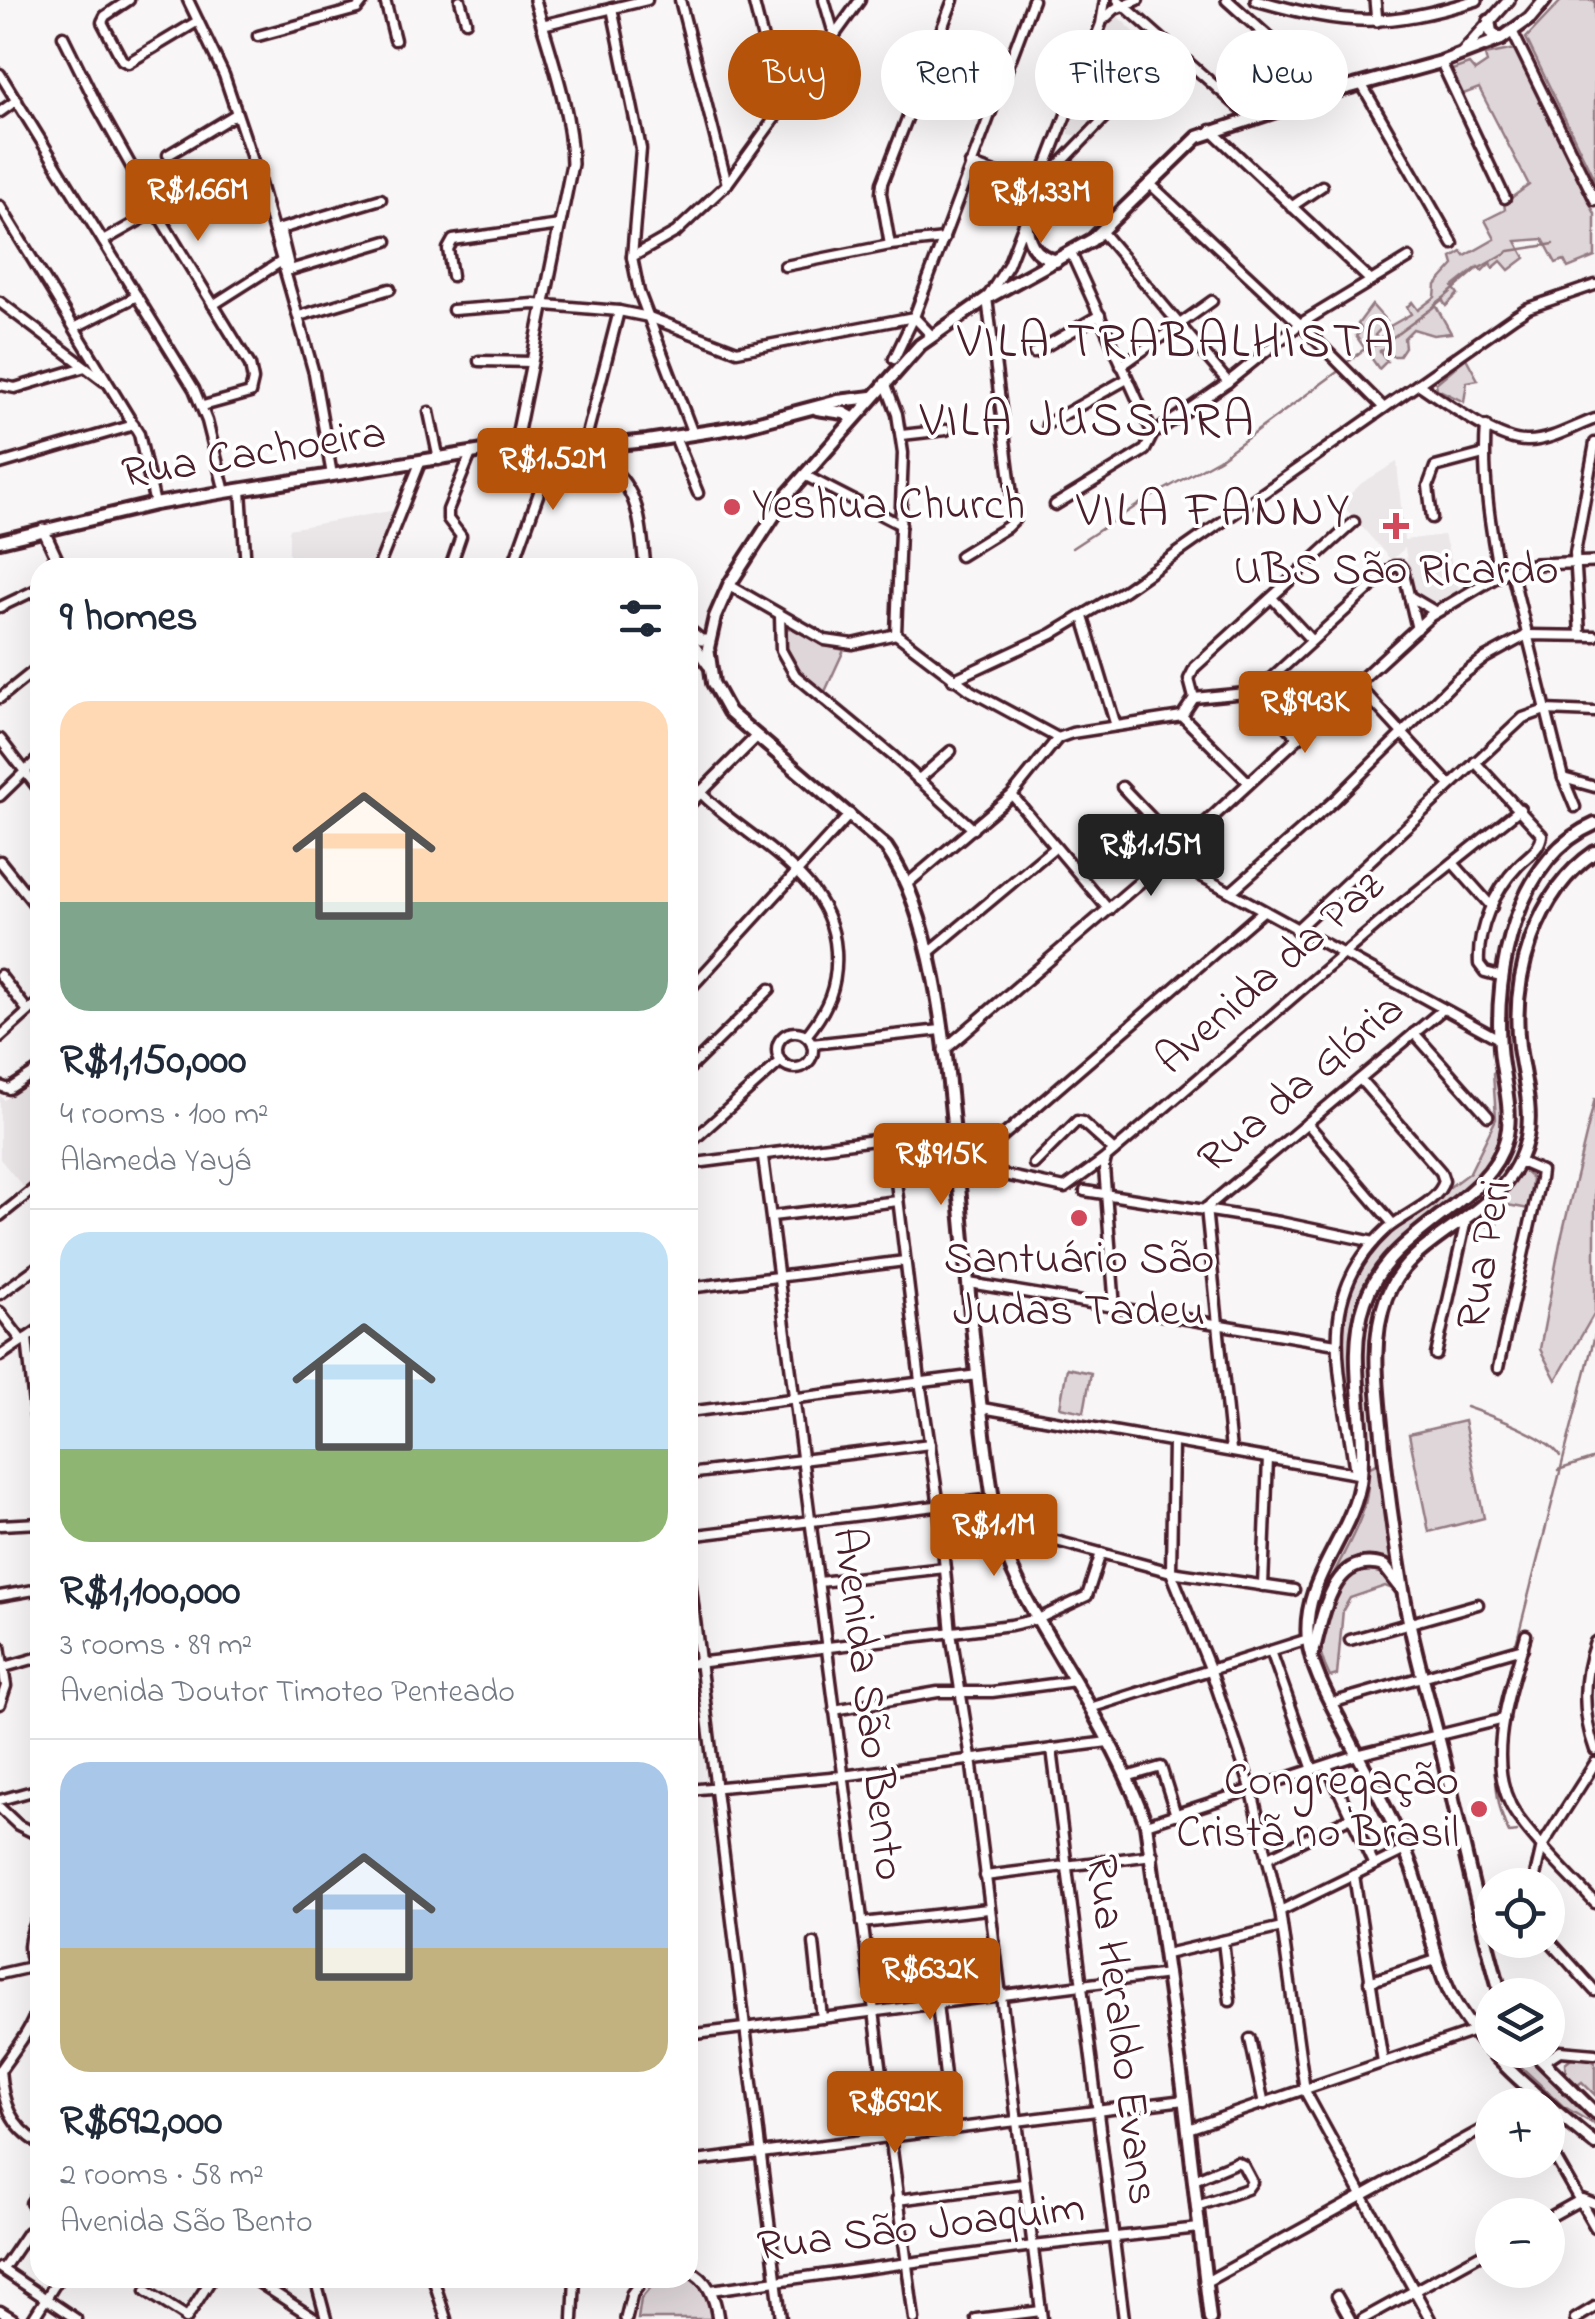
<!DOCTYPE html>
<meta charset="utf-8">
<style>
:root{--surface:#fff;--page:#f2f2f3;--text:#1f2937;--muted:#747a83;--line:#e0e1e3;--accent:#b45309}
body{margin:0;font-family:"Indie Flower",sans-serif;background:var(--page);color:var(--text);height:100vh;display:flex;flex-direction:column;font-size:38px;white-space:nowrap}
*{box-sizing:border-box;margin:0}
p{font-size:32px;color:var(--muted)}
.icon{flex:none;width:55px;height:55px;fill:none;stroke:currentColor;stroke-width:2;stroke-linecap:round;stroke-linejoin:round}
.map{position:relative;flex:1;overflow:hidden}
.details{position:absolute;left:30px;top:558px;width:668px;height:1730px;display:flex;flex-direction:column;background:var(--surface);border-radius:30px;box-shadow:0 10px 40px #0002}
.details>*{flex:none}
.top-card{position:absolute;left:728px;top:30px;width:718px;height:90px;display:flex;gap:20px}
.fabs{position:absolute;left:1475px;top:1868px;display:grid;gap:20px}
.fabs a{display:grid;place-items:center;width:90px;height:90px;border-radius:50%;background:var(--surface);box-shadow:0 10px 40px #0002;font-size:50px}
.price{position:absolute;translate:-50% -85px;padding:0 22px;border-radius:10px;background:var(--accent);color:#fff;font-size:32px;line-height:65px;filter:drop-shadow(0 2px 5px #0008)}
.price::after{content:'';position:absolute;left:50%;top:60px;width:30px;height:22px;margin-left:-15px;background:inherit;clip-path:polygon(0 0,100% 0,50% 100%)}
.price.on{background:#222;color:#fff}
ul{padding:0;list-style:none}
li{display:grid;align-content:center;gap:20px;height:530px;padding:0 30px}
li+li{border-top:2px solid var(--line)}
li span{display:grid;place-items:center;height:310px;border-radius:30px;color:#555}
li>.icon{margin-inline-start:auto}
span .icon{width:180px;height:180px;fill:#fffc;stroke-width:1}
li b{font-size:42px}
h2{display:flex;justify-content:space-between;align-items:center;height:120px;padding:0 30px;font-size:42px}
.chip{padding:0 35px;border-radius:45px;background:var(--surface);box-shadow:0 10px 40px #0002;font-size:35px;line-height:90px}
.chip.on{background:var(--accent);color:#fff}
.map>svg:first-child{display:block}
</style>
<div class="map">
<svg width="1595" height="2319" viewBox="0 0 1595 2319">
<rect width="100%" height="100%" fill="#f8f6f7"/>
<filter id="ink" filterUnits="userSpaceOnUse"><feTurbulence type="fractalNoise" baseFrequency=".01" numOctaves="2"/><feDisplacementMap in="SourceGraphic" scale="20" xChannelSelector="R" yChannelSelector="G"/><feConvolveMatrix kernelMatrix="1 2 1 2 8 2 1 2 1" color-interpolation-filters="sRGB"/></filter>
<g filter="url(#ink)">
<!-- built -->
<g fill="#ebe6e8">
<polygon points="1115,14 1159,55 1079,136 1069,134 1068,124 1105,26"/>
<polygon points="1397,462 1404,540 1444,535 1459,589 1434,608 1412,594 1405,548 1391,560 1341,503 1362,483"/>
<polygon points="407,508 383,567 289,568 289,529"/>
<polygon points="40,1078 40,1176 25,1189 0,1159 0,1095 4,1100"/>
<polygon points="982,1509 989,1512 998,1552 960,1558 957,1544 947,1544 943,1514"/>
</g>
<!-- green -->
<g fill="#ded6d9" stroke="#947a82" stroke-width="2.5">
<polygon points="1562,0 1595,0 1595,181 1526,38"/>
<polygon points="1515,49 1595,214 1595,257 1568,268 1564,260 1556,263 1543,239 1516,241 1525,258 1509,270 1501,261 1493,268 1490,263 1482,271 1478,267 1453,287 1458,294 1446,306 1442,299 1435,304 1451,333 1433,335 1413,329 1404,338 1405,347 1399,356 1392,356 1385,347 1380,351 1387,361 1379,369 1356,336 1362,330 1358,324 1372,305 1387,322 1375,335 1378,339 1391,329 1390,326 1411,314 1407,307 1412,302 1418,310 1435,297 1436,285 1454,265 1452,258 1462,252 1465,256 1495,239 1485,220 1505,210 1504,203 1529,185 1479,88 1461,95 1450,75 1452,70 1469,64 1475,71 1487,63 1485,55"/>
<polygon points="1466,358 1478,380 1467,382 1464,402 1437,389 1436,383"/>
<path d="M791,628L827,646L844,650L823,696C803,677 783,658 784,629Z"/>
<polygon points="1500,1067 1507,1127 1487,1172 1395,1248 1364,1302 1357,1454 1339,1335 1354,1276 1384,1236 1470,1172 1496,1119 1493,1073"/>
<polygon points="1595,1098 1595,1312 1556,1380 1540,1349 1560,1243"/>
<polygon points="1522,1169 1532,1178 1529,1209 1502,1204 1496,1228 1474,1223 1496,1204"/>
<polygon points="1067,1368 1091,1373 1084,1412 1060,1407"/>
<polygon points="1464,1421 1484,1518 1429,1532 1409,1434"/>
<path d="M1379,1463L1401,1592L1385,1586L1350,1598L1343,1610L1337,1675L1330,1677C1286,1593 1379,1540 1367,1468Z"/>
<polygon points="1503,2050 1526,2050 1571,2095 1595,2125 1563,2106"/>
<polygon points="1575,2055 1595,2062 1595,2095 1582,2082 1575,2087 1566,2078 1565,2063"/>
<polygon points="690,2277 707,2295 711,2319 638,2319 641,2299 659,2278"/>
</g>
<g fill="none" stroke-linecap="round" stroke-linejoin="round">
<!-- stream -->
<g stroke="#8f747b" stroke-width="2.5">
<polyline points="1345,364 1367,347 1385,343 1431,309 1476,270 1509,251 1554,244"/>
<polyline points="1151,497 1219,459 1340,370"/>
<polyline points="1072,548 1144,501"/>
<path d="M1466,1407C1489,1415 1548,1436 1560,1456"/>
<polyline points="1558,1470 1595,1458"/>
<polyline points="1515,1648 1595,1335"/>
<polyline points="1500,1712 1511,1662"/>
<path d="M1497,1729C1494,1761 1494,1804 1509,1833L1517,1832"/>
<polyline points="1527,1885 1532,1861"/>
</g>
<defs>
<g id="minor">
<polyline points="129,0 105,16 102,22 122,60 128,63 198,21"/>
<polyline points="188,0 224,75 257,173 314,373 332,475"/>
<polyline points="385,0 395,40"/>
<polyline points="460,0 466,21"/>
<polyline points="680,0 727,184"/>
<polyline points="753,0 781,110"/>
<polyline points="824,0 834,34"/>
<polyline points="1118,0 1251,118"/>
<polyline points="612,8 641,149 632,257"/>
<polyline points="1103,20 1115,9 1138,0"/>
<polyline points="542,25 647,0"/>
<polyline points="1513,33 1595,200"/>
<polyline points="63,36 98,107 156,211 250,365 253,380 250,393 203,406"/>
<polyline points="258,36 357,9 364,0"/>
<polyline points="1441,62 1505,198"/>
<polyline points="0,74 194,389 207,421 225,492"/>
<polyline points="1362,85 1453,244"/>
<polyline points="0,112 17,100"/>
<polyline points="1211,130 1371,281"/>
<polyline points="168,155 236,114"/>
<polyline points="970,164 1037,188 1171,49"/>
<polyline points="1149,183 1300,324 1384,408"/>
<polyline points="0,206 139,434 155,504"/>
<polyline points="1291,207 1322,186"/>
<polyline points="280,229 290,270 387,241"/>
<polyline points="277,230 381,199"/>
<polyline points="1101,231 1228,382"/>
<polyline points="103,241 156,211"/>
<polyline points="890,245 881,193 882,183 953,0"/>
<polyline points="1071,253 1153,434"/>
<polyline points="785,266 890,245 944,239"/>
<polyline points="452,276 448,249 453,240 560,225"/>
<polyline points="0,302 104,381"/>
<polyline points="213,305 282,261"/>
<polyline points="453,310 534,304 619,311 649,317 737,351 914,317"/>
<polyline points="299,316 390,289"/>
<polyline points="914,317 932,336"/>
<polyline points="76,327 137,296"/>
<polyline points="1034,353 1100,315"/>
<polyline points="894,359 914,317 1033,0"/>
<polyline points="479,361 532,362"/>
<polyline points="1121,366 1212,301"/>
<polyline points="885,382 897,414 903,453 896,634"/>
<path d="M1418,384C1444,401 1498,443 1528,441C1550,441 1575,426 1595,419"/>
<polyline points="0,385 15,388 85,367"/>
<polyline points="429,412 439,460"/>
<polyline points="1047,424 1127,379"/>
<path d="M1486,426C1482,476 1490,525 1499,574"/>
<polyline points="693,434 639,292 632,257 676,232 727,184 860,0"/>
<polyline points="902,435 946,430"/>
<polyline points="675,437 698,493"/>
<polyline points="584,446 619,311"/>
<polyline points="0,464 134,425"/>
<polyline points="804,475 901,525"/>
<polyline points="241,490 246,568"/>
<polyline points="1055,505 1145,450 1153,434 1228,382 1300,324 1409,258"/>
<polyline points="1432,518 1428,486 1435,467 1484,454"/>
<polyline points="960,556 1007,527 1015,519 987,298 1008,265 1101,24 1105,0"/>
<polyline points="378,568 420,463"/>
<polyline points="450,568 461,536 448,519 448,510 470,456"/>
<polyline points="512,568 556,445"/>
<polyline points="1511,569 1563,778 1575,807"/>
<polyline points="729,585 825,640 853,644 896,634"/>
<polyline points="1409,596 1436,612"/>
<polyline points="1273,599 1311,640"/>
<polyline points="0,607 40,588"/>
<polyline points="780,616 781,650 795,675 893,756 973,829"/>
<polyline points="1083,617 1116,726"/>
<polyline points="896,634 971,691 1058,738 1072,733 1182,716"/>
<polyline points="1580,634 1575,553 1595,443"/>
<polyline points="953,680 1052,634 1125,590 1515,316 1528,308 1595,285"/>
<polyline points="1356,683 1449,784"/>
<polyline points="1256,692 1297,737"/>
<polyline points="0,698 40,666"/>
<polyline points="1194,698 1256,692 1394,566 1400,566 1403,570 1417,629"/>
<polyline points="1182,716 1194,698 1189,679 1195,667 1354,522"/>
<polyline points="1182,716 1249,783"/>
<polyline points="0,739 40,791"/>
<path d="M1475,762L1542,835C1540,850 1528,855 1518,866C1494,891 1477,930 1479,964L1485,972L1500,976"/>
<polyline points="1563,778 1595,787"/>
<path d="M688,779C735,837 831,867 836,951C838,986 828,1009 806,1036"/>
<polyline points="918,780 951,751"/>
<polyline points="1122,787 1179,847"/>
<polyline points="1012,795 1109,910"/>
<polyline points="0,796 40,757"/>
<polyline points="1168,858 1499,1039"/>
<polyline points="0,861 40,911"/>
<polyline points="1453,863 1492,907"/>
<polyline points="907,884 1012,795 1058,738"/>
<polyline points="1231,892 1335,800 1456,680 1485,658 1527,635 1595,636"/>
<polyline points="1296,930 1523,718 1545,710 1595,712"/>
<polyline points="928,953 1055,847"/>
<polyline points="0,975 28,1011"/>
<polyline points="688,991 850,814"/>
<circle cx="795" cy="1050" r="18"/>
<polyline points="1414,1033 1488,1116"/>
<polyline points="0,1037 40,1001"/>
<polyline points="812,1044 941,1030"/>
<polyline points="688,1070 770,989"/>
<polyline points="0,1086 9,1089 40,1069"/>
<polyline points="1307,1123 1393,1224"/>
<polyline points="891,1140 920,1381 939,1506 951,1633 971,1758 1042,2319"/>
<polyline points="688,1145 781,1061"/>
<polyline points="955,1150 975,1154 990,1147 1263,911"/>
<polyline points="763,1157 914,2319"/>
<polyline points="1106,1158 1104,1167 1115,1308"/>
<polyline points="688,1164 953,1130"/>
<polyline points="1034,1164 1077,1121 1082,1122 1114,1151"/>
<polyline points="895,1169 956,1160"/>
<polyline points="958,1175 976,1169 1065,1188 1106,1158 1405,901 1520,809"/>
<polyline points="1085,1191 1280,1222 1374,1242"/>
<polyline points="1206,1208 1442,1010"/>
<polyline points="1206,1208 1231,1450"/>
<polyline points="0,1216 40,1184"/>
<polyline points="772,1216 898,1201"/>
<polyline points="969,1283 1336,1344"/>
<polyline points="688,1288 905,1261"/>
<polyline points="0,1294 40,1265"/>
<polyline points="0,1312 22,1341"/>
<polyline points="27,1338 40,1463"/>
<polyline points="1436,1355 1466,1220"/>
<polyline points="0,1356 40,1329"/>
<polyline points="1498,1368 1540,1179 1541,1171 1520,1162"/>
<polyline points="982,1408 1357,1474"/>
<polyline points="688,1412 978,1375"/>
<polyline points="1173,1442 1171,1572 1211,1671 1252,1791 1280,1911 1305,2091 1430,2319"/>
<path d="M1355,1473C1344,1382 1309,1300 1387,1229C1404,1214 1438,1203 1444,1181L1441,1172L1360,1079"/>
<polyline points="688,1474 930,1444"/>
<polyline points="0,1525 40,1523"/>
<polyline points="997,1525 1171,1572 1294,1590"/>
<polyline points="688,1536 993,1499"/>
<polyline points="688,1563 781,2319"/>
<polyline points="819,1582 945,1568"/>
<polyline points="1263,1586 1268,1458"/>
<polyline points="0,1596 40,1589"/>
<path d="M1526,1635C1511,1689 1481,1764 1517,1816C1539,1847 1569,1875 1595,1903"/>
<polyline points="1350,1640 1478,1604"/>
<path d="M1595,1642C1582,1678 1582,1714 1595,1750"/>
<polyline points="0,1646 6,1686 0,1704"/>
<polyline points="1271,1651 1313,1770"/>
<polyline points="688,1664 1011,1625 1038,1619 1087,1596 1101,1553"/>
<polyline points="1,1668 40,1657"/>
<polyline points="1331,1703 1523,1648"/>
<polyline points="1090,1708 1308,1639"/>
<polyline points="834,1710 938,1692 992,1692 1075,1681"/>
<polyline points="1052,1749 1124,2319"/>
<polyline points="1327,1766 1374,1865"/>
<polyline points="1126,1777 1161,1767 1176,1815"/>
<polyline points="688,1790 842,1776 1108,1742"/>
<polyline points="0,1800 40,1789"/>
<polyline points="0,1808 18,1825 40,1836"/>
<polyline points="1146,1824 1357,1755 1504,1719"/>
<polyline points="1267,1858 1349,1818"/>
<polyline points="1354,1875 1383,2062"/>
<polyline points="985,1876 1153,1855"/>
<polyline points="1533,1885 1542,1846 1595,1763"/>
<polyline points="1280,1911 1405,1850"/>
<polyline points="862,1923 988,1909"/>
<polyline points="1548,1939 1595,1991"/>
<polyline points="1223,1941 1230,2001"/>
<polyline points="814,1943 822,2018"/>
<polyline points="1166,1954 1282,1927"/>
<polyline points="0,1974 40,1965"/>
<polyline points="1369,1982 1436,1960"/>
<polyline points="937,2003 951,2130"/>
<polyline points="688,2035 1168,1974"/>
<polyline points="1250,2039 1264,2104"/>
<polyline points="1543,2062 1560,2051 1595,2054"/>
<path d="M0,2070C3,2104 10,2125 40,2144"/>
<path d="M0,2071C13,2051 37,2025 38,2000C39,1961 16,1956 40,1915"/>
<polyline points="1524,2105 1533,2091"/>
<polyline points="1188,2129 1475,2031"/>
<polyline points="1548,2145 1595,2227"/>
<polyline points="688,2162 1184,2100"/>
<polyline points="1194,2180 1237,2162 1243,2165 1252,2182 1247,2189 1197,2206"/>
<polyline points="897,2200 1023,2184"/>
<polyline points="31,2203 40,2190"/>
<polyline points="1548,2218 1582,2199 1595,2204"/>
<polyline points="0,2268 76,2319"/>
<polyline points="3,2269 28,2232"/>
<polyline points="252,2278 315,2319"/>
<polyline points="315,2278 326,2319"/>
<polyline points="433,2278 446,2319"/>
<polyline points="1204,2283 1492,2124"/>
<polyline points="711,2290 1033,2246 1199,2228"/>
<polyline points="146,2291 187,2317"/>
<polyline points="1337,2296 1350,2319"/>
<polyline points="0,2311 13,2319"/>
<polyline points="33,2319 59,2278"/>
<polyline points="186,2319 212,2278"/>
<polyline points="573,2319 575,2278"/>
<polyline points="976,2319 1041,2311"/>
<polyline points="1363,2319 1492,2248"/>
<polyline points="1575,2319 1595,2307"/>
</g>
<g id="tertiary">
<polyline points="1227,0 1304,69 1336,91"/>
<path d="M1256,0C1348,26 1385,28 1477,0"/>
<polyline points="1375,0 1377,21"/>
<polyline points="1461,54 1509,0"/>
<polyline points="1306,71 1310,82 1310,99"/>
<path d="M515,446L572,164C571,108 550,54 535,0"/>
<path d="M584,446C638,484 639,505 645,568"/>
<polyline points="43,529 61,568"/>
<polyline points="688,629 701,640 709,640"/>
<polyline points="688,637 708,665"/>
<polyline points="688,805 756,737"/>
<polyline points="944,1050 1168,858 1430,616 1506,571 1535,564 1595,562"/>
<path d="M688,2270C708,2279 715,2297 718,2319"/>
<polyline points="626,2319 632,2294 644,2278"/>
</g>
<g id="secondary">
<polyline points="1489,21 1491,32 1501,39"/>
<path d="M1026,218C1027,241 1033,255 1056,261"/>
<polyline points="817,409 844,413 853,418"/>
<polyline points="0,541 155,504 225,492 515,446 588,447 647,441 744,426 838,401 872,397"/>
<path d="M1595,824C1516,858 1494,972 1500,1048C1502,1078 1514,1109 1506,1139C1489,1206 1390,1226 1365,1302C1346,1357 1367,1419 1361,1476C1355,1535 1301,1578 1308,1640C1311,1666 1326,1694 1338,1717C1363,1767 1392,1816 1412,1868C1429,1915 1432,1967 1460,2011C1493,2063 1548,2104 1595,2144"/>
<path d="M1313,1653C1323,1616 1332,1550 1384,1566L1401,1588"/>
<path d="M1501,1995C1478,1915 1461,1833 1442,1752C1429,1699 1412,1645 1403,1590C1394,1536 1386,1480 1381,1425C1377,1383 1371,1339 1386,1298C1413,1227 1509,1221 1527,1137C1533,1109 1523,1076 1519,1047C1511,977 1535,893 1595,852"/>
<polyline points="1531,2050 1595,2113"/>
<path d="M1210,2319L1183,2088L1146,1824C1125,1766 1093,1711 1061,1658C1036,1616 1008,1573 997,1525C977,1403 968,1278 956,1155C947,1065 938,922 886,847L729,712L713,683L708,648L715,617L729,585L788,494L920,345L987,298L1092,240L1198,137L1336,91L1441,62L1501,39L1530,18L1545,0"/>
</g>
</defs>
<!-- minor casing -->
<use href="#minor" stroke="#4a1f2b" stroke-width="15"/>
<!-- tertiary casing -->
<use href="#tertiary" stroke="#4a1f2b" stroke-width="16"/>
<!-- secondary casing -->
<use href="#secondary" stroke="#4a1f2b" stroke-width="18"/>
<!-- minor -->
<use href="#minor" stroke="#fff" stroke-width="8"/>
<!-- tertiary -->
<use href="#tertiary" stroke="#fff" stroke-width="9"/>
<!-- secondary -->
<use href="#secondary" stroke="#fff" stroke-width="10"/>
</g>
</g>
<!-- markers -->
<g fill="#d1495b" stroke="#fff" stroke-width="4">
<circle cx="732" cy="507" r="10"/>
<path d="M1391 511h10v10h10v10h-10v10h-10v-10h-10v-10h10z"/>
<circle cx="1079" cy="1218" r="10"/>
<circle cx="1479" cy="1809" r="10"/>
</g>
<g text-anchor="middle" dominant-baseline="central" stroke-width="8" stroke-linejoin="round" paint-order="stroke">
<!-- street labels -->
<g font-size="45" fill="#4a1f2b" stroke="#fff">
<text transform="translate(254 455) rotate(-9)">Rua Cachoeira</text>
<text transform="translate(1271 974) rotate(-41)">Avenida da Paz</text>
<text transform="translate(1302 1085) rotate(-40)">Rua da Glória</text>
<text transform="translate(1486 1255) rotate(-80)">Rua Peri</text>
<text transform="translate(867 1704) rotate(83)">Avenida São Bento</text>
<text transform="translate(1120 2030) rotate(83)">Rua Heraldo Evans</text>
<text transform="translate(921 2229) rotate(-7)">Rua São Joaquim</text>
</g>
<!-- poi labels -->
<g font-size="45" fill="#4a1f2b" stroke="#fff">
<text x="752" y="507" text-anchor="start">Yeshua Church</text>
<text x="1396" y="572">UBS São Ricardo</text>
<text x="1079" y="1261">Santuário São<tspan x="1079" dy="52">Judas Tadeu</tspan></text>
<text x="1459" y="1783" text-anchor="end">Congregação<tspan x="1459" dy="52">Cristã no Brasil</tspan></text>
</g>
<!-- quarter labels -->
<g font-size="50" letter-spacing="2.5" fill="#4a1f2b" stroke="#fff">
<text x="1177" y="343">VILA TRABALHISTA</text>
<text x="1088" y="422">VILA JUSSARA</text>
<text x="1214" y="512">VILA FANNY</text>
</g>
</g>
</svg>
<div class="fabs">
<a><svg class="icon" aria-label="locate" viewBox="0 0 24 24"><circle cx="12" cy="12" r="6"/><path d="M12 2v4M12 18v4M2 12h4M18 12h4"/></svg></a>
<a><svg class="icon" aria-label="layers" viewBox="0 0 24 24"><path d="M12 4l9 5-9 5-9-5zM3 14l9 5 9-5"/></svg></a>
<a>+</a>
<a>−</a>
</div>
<b class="price" style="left:198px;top:244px">R$1.66M</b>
<b class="price" style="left:1041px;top:246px">R$1.33M</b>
<b class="price" style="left:553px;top:513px">R$1.52M</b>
<b class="price" style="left:1305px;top:756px">R$943K</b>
<b class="price on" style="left:1151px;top:899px">R$1.15M</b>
<b class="price" style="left:941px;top:1208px">R$915K</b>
<b class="price" style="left:994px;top:1579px">R$1.1M</b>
<b class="price" style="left:930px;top:2023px">R$632K</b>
<b class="price" style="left:895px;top:2156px">R$692K</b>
<div class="top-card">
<a class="chip on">Buy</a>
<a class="chip">Rent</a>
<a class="chip">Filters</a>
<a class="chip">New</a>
</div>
<section class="details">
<h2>9 homes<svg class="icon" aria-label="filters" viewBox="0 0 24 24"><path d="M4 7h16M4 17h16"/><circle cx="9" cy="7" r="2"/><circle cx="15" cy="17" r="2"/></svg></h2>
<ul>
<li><span style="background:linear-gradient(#ffd9b3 65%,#7fa58c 0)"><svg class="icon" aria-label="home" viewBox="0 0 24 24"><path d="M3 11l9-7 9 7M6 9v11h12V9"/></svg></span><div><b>R$1,150,000</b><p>4 rooms · 100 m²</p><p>Alameda Yayá</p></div></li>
<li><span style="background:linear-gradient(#bfe0f5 70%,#8fb573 0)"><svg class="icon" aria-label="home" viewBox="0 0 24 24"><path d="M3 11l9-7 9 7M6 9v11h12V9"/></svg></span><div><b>R$1,100,000</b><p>3 rooms · 89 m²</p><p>Avenida Doutor Timoteo Penteado</p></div></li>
<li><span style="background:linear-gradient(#a9c7e8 60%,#c2b280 0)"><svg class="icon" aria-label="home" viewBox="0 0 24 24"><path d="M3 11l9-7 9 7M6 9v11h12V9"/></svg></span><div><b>R$692,000</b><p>2 rooms · 58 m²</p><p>Avenida São Bento</p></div></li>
</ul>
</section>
</div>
